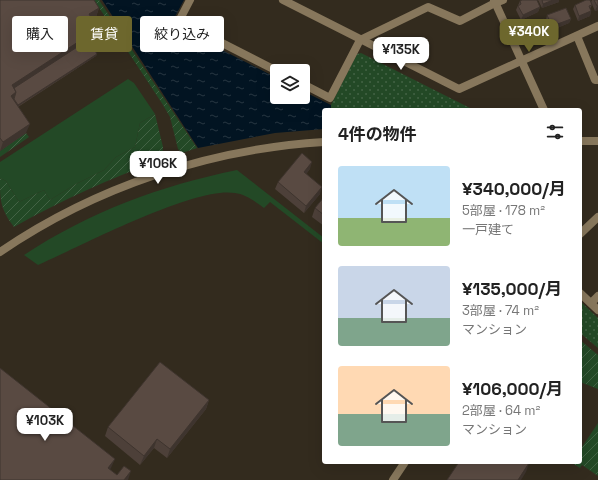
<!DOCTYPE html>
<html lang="ja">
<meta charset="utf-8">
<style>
:root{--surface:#fff;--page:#f2f2f2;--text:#222;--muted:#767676;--accent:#6d672d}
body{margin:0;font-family:"Space Grotesk","Noto Sans JP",sans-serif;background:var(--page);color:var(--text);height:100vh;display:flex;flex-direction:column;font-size:15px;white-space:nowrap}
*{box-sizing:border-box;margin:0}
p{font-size:13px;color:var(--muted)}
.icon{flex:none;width:22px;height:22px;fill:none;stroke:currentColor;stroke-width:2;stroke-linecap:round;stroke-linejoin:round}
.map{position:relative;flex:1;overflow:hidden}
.panel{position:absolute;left:322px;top:108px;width:260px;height:356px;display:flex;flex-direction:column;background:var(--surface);border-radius:4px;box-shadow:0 4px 16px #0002}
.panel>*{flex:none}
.banner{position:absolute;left:12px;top:16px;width:250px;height:36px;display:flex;gap:8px}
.fabs{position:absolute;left:270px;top:64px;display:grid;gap:8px}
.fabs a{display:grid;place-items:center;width:40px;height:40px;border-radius:4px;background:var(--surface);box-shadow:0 4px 16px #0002;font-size:20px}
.price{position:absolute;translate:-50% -34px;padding:0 9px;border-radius:8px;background:#fff;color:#222;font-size:13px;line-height:26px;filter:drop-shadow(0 1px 2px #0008)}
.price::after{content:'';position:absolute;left:50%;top:24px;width:12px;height:9px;margin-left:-6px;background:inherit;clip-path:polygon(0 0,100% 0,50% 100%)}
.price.active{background:var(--accent);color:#fff}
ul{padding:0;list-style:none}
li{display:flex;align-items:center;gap:12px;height:100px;padding:0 16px}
li span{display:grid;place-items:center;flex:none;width:112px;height:80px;border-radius:4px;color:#555}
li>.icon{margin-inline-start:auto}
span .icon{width:48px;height:48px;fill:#fffc;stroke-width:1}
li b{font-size:17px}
h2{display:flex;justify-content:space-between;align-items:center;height:48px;padding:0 16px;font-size:17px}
.tag{padding:0 14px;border-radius:4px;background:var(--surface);box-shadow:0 4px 16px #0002;font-size:14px;line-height:36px}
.tag.active{background:var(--accent);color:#fff}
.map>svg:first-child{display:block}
</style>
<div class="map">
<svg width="598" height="480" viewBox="0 0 598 480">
<defs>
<pattern id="park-dots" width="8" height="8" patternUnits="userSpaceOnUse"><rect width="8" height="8" fill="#234926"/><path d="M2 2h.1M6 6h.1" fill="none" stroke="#436345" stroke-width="1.8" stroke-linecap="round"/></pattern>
<pattern id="garden-furrows" width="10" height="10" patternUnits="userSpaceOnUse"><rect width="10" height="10" fill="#234926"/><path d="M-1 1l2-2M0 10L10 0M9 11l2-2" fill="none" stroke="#436345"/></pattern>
<pattern id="water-ripples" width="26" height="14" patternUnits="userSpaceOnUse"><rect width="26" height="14" fill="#021422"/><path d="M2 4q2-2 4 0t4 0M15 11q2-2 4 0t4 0" fill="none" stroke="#273642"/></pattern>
</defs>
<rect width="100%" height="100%" fill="#332b1e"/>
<!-- grass -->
<g fill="#234926">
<polygon points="128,79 134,83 155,114 140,123 135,147 116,157 104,170 76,184 50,200 44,190 19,202 6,181 0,178 0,162"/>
<path d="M237,170L324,238V244L270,202L264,208C256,202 245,194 235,193C194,186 79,247 38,265L24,255C91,211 160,186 237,170Z"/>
</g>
<!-- park -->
<g fill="url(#park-dots)">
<polygon points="361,53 474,110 331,110 331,105 357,54"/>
<polygon points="580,301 598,318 598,348 580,333"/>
</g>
<!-- garden -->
<g fill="url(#garden-furrows)">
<polygon points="94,0 99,0 197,148 182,153 178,149 170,117 163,105"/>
<path d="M155,114L163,147L162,160C110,178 62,200 14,227C0,208 0,201 0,178L6,181L19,202L44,190L50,200L76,184L104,170L116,157L135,147L140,123Z"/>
<polygon points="26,133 29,137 0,157 0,151"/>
<polygon points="580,340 598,355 598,389 580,382"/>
<polygon points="598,423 598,476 582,465 580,468 572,463 580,462 580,450"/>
</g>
<!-- water -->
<polygon fill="url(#water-ripples)" points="102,0 184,0 171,24 277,78 277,97 303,97 303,91 331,105 331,110 324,110 324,129 275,133 198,148"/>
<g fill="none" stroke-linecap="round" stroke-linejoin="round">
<!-- minor -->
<g stroke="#87775c" stroke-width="8">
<polyline points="190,0 179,21 277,71"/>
<polyline points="283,0 459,89 598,26"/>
<polyline points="577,36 595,80 598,80"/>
<polyline points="303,84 330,98 360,40 428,7 460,21 495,3"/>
<polyline points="580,234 598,217"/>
<polyline points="580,293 598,310"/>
<polyline points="591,303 598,296"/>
<polyline points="393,480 405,462"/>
</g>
<!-- tertiary -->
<g stroke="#87775c" stroke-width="8">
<polyline points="494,0 544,110"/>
<polyline points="495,3 503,0"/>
<polyline points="580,141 598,141"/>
<path d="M0,252C95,187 209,149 324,142"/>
</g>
</g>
<!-- wall -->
<g fill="#4d4039">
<polygon points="0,0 99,8 96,17 92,19 95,37 88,42 97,54 96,56 18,107 26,133 0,151"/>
<polygon points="538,0 559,0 559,2 542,8"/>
<polygon points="592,0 598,0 598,10 595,11 591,2"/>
<polygon points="520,1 540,7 538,12 521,20 516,10"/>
<polygon points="575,5 592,5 590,9 591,11 590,16 578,21 573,9"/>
<polygon points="547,15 571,19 569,23 550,31 546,20"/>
<polygon points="534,23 548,36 544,37 544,39 529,45 525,34 527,30 533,27"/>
<polygon points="310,169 306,174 320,194 304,213 275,189 278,182"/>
<polygon points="324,197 324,226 312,217 315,208"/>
<polygon points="209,400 206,409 167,458 154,448 140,465 105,436 108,427"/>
</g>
<!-- shaded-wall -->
<g fill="#3e342e">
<polygon points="553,0 559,0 559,2 542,8 543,4"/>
<polygon points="597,6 598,6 598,10 595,11"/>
<polygon points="540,7 538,12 521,20 523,15"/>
<polygon points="99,8 96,17 86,23 89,14"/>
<polygon points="591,11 590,16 578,21 579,16"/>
<polygon points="571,19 569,23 550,31 552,26"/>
<polygon points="98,29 95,37 10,93 12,85"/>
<polygon points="549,31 548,36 544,37 544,39 529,45 531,40"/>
<polygon points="97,54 96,56 17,107 18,105"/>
<polygon points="16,92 13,101 11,96"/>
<polygon points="30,124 26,133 0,151 3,142"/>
<polygon points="312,162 310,169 302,179 304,172"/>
<polygon points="322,187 320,194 304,213 306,206"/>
<polygon points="209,400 206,409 167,458 170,449"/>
<polygon points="157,439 154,448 140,465 144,456"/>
<polygon points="115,459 111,468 105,477 108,468"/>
<polygon points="529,463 526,472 521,480 518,480"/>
<polygon points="131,471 128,480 124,480"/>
</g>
<!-- building -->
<g fill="#594a42" stroke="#3e342e">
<polygon points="0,0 94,0 99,8 89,14 98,29 12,85 16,92 11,96 30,124 3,142 0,138"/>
<polygon points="522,0 537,0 540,7 523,15 518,6 521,4 520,1"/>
<polygon points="542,0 553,0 543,4"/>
<polygon points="586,0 590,0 592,5 589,6 591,11 579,16 575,5"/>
<polygon points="594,0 598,0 598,6 597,6"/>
<polygon points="566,8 571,19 552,26 547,15"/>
<polygon points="544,19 549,31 545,33 545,35 531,40 527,30 536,26 534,23"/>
<polygon points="88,40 97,54 18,105 14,99 16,92 14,88"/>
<polygon points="302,153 312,162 304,172 322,187 306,206 278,182"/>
<polygon points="324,197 324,215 315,208"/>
<polygon points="160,362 209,400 170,449 157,439 144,456 108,427"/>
<polygon points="0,368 115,459 108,468 117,475 124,466 131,471 124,480 0,480"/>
<polygon points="459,462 528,462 529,463 518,480 447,480"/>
</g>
</svg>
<div class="fabs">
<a><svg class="icon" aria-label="layers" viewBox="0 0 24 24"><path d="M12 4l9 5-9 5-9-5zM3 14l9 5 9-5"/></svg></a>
</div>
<b class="price active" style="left:529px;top:53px">¥340K</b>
<b class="price" style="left:401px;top:71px">¥135K</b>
<b class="price" style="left:158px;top:185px">¥106K</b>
<b class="price" style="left:45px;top:442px">¥103K</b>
<div class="banner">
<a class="tag">購入</a>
<a class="tag active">賃貸</a>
<a class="tag">絞り込み</a>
</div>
<section class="panel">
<h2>4件の物件<svg class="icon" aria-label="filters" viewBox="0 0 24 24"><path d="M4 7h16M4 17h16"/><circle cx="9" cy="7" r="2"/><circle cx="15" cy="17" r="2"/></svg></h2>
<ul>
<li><span style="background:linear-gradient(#bfe0f5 65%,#8fb573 0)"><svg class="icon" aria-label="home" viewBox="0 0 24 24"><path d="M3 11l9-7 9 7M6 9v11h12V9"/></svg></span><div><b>¥340,000/月</b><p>5部屋 · 178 m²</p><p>一戸建て</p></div></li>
<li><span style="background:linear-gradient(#c9d6e8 65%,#7fa58c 0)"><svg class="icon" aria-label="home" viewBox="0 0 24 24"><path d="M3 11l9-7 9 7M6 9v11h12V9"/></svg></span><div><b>¥135,000/月</b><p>3部屋 · 74 m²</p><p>マンション</p></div></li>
<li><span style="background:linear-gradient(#ffd9b3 60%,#7fa58c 0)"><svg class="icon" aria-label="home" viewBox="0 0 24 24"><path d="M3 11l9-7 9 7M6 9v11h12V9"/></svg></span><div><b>¥106,000/月</b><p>2部屋 · 64 m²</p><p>マンション</p></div></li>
</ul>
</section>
</div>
